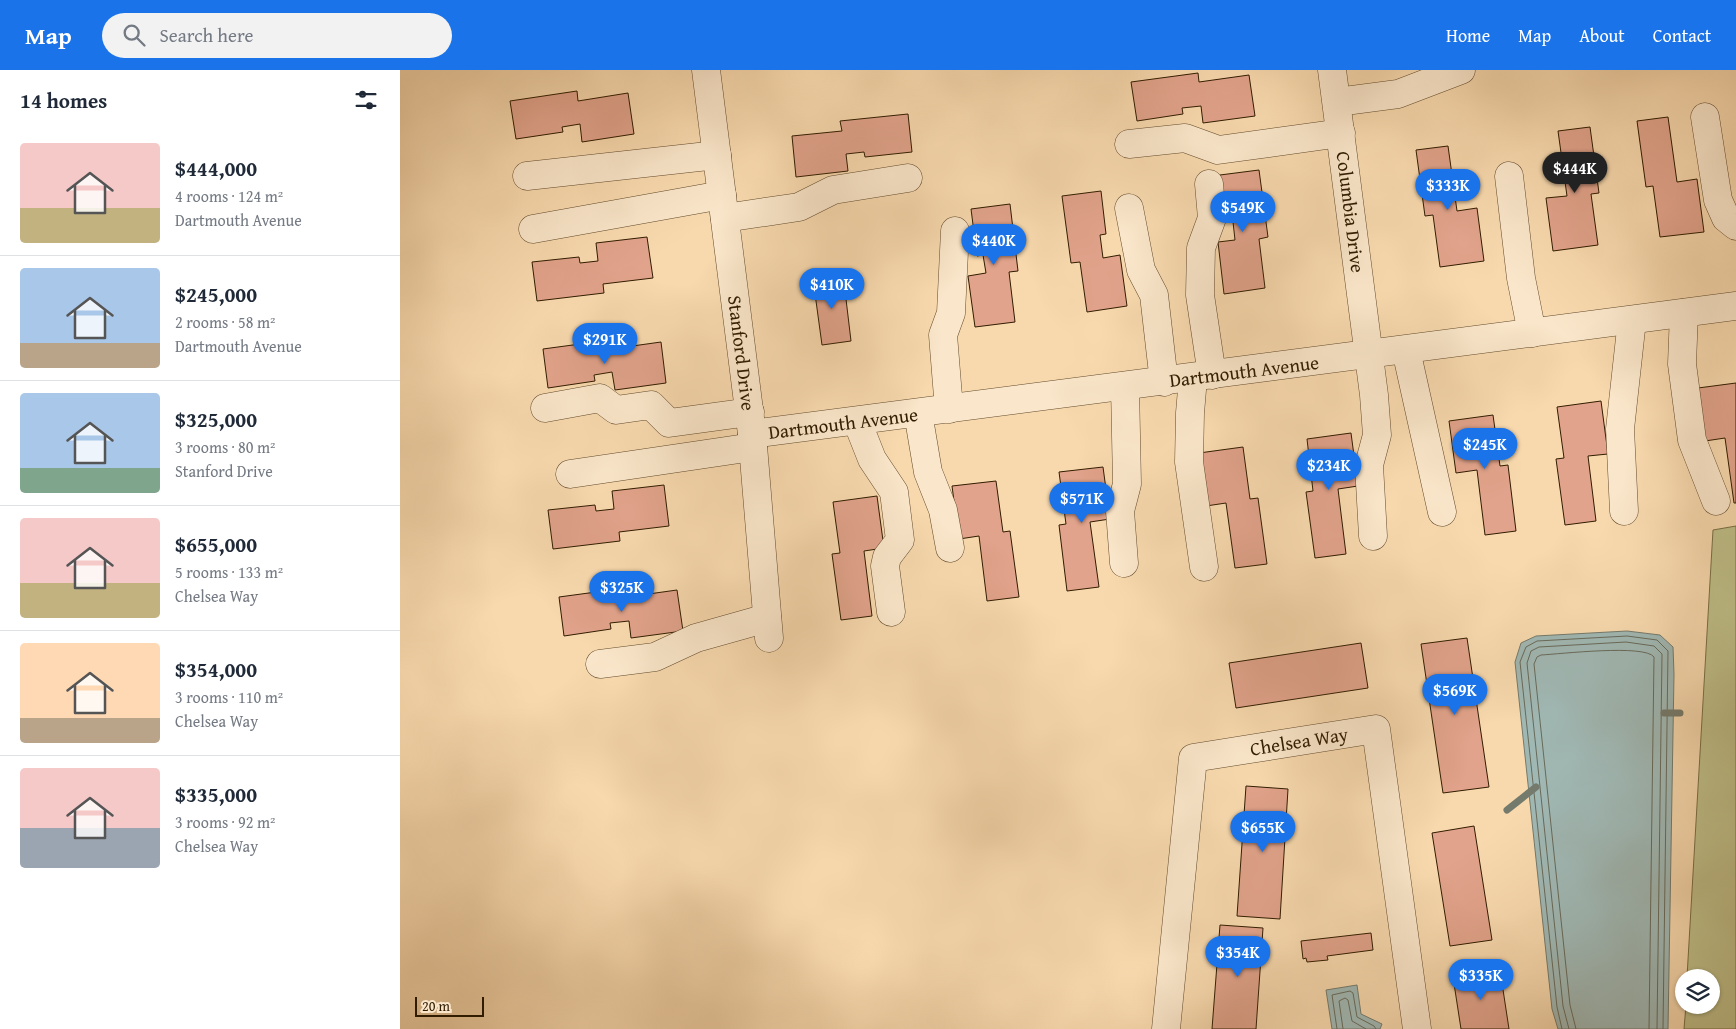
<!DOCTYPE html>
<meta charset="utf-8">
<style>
:root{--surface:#fff;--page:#f2f2f3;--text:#1f2937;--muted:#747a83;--line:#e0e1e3;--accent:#1a73e8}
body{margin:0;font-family:"Gentium Book Plus",serif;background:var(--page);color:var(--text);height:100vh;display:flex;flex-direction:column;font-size:19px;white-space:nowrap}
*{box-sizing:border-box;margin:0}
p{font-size:16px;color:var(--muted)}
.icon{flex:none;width:28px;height:28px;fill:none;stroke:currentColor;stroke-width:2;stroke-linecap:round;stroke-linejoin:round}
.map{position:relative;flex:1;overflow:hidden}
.panel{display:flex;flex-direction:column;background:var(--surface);width:400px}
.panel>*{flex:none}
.fabs{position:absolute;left:1275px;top:899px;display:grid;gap:10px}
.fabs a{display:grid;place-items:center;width:45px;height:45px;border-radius:50%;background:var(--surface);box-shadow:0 1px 4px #0004;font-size:25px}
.scale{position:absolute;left:15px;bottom:12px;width:69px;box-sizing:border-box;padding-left:5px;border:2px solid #311c00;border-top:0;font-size:14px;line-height:18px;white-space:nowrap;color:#311c00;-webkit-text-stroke:4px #fae6ca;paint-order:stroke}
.price{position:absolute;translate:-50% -42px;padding:0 11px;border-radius:18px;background:var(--accent);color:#fff;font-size:16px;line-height:32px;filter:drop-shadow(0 1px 2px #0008)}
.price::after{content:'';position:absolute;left:50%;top:30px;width:15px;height:11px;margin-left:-8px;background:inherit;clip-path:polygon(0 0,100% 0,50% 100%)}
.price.current{background:#222;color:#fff}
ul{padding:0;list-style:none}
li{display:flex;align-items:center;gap:15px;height:125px;padding:0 20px}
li+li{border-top:1px solid var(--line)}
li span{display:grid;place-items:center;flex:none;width:140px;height:100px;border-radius:5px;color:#555}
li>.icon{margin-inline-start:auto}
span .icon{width:60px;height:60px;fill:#fffc;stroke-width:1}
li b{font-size:21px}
h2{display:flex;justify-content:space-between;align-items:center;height:60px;padding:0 20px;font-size:21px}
header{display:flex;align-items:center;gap:30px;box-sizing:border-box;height:70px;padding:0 25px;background:var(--accent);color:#fff}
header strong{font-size:24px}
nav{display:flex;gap:28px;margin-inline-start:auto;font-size:18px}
.search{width:350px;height:45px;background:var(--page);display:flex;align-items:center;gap:12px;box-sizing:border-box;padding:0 18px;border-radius:28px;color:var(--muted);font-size:19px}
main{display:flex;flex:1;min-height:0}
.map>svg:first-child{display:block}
</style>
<header>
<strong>Map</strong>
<div class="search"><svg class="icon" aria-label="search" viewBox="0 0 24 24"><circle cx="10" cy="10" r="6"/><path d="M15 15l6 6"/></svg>Search here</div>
<nav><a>Home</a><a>Map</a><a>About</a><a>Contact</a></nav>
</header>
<main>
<section class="panel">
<h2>14 homes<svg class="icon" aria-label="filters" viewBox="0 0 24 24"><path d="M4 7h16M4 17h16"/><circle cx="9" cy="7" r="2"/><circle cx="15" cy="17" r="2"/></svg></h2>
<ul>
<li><span style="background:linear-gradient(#f6c9c9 65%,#c2b280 0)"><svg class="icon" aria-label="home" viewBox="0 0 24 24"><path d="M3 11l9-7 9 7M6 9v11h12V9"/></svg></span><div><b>$444,000</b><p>4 rooms · 124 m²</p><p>Dartmouth Avenue</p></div></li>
<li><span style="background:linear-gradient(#a9c7e8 75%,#b9a48a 0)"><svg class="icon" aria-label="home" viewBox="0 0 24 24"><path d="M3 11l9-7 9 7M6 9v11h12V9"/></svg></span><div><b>$245,000</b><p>2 rooms · 58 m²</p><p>Dartmouth Avenue</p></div></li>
<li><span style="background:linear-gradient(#a9c7e8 75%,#7fa58c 0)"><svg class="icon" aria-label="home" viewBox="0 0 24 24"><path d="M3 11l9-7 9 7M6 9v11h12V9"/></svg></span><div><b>$325,000</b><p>3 rooms · 80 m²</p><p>Stanford Drive</p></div></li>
<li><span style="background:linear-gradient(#f6c9c9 65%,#c2b280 0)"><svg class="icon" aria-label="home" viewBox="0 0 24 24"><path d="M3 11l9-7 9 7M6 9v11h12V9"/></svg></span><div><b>$655,000</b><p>5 rooms · 133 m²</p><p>Chelsea Way</p></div></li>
<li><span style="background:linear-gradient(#ffd9b3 75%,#b9a48a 0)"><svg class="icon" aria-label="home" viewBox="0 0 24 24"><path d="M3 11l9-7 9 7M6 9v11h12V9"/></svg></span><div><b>$354,000</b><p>3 rooms · 110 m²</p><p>Chelsea Way</p></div></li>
<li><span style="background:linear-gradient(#f6c9c9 60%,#9aa5b1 0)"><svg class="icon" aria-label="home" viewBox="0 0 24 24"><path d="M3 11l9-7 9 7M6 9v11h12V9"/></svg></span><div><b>$335,000</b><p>3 rooms · 92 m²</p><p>Chelsea Way</p></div></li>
</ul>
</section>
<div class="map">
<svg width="1336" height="959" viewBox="0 0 1336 959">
<rect width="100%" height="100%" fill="#f8d9ae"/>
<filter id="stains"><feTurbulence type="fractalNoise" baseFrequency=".004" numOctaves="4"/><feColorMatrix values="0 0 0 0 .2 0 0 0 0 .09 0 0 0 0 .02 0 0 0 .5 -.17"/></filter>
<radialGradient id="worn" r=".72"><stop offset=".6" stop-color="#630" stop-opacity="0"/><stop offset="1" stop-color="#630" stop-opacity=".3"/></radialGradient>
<!-- green -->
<polygon fill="#bfbf89" stroke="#786e44" points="1336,456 1336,959 1284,959 1286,935 1311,935 1311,908 1287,907 1313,460"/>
<!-- water -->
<g fill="#a0b8b4" stroke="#747a6c">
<polygon points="1227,561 1260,565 1273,577 1274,604 1268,959 1158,959 1152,939 1115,592 1121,573 1136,566"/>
<polygon points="957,915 961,944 982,954 980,959 932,959 926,920"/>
</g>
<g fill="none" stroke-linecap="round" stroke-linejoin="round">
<!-- shore -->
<g stroke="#686a5a" stroke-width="1">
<polyline points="937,959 932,925 950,921 953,923 957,947 974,956 976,959"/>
<polyline points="943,959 939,931 945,928 948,930 952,951 966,959"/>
<polyline points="1162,959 1157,937 1120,592 1126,577 1137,571 1227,566 1257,570 1268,581 1263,959"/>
<polyline points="1169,959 1163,936 1127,593 1131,581 1139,577 1226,572 1254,576 1262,584 1257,959"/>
<path d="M1176,959L1170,935L1134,594L1137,587L1141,585C1160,584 1245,574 1254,587L1249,959"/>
</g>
<!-- stream -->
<g stroke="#747a6c" stroke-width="7">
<polyline points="1264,643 1280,643"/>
<polyline points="1107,740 1136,717"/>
</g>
</g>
<!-- building -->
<g fill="#e1a38b" stroke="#311c00">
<polygon points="798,3 799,12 849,5 855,46 803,53 801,36 782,38 783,44 737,51 731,12"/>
<polygon points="177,21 178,31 228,23 234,64 182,72 180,54 162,57 163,62 116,69 110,31"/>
<polygon points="508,44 512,82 465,87 464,82 446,84 448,101 396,107 392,66 442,61 440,51"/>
<polygon points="1268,47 1277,112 1297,109 1304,162 1260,167 1253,116 1246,117 1237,51"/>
<polygon points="1190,57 1199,123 1191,124 1198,175 1153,181 1146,128 1167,126 1158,61"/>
<polygon points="1048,76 1057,141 1077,138 1084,191 1040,197 1033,145 1025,146 1016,80"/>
<polygon points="859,100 868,167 859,169 865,218 824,224 818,172 835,170 833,152 827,152 820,105"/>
<polygon points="701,121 706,164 700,165 703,188 720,185 727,236 687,242 680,192 671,193 662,126"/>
<polygon points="610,134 618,201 609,202 615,252 575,257 568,206 586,203 583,185 577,186 571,139"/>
<polygon points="247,167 253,208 203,214 204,223 137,231 132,192 179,187 180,193 198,191 196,173"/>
<polygon points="443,204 451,271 422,275 413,209"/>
<polygon points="210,270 211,279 261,272 266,313 215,320 212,302 194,305 195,311 148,318 143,279"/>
<polygon points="1336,313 1336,433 1334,433 1325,368 1305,371 1298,318"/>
<polygon points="1201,331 1208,384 1188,386 1196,451 1165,455 1156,389 1164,388 1157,337"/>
<polygon points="1093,345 1100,396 1108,395 1116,461 1085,465 1077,400 1056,403 1049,351"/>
<polygon points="951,363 958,416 938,419 946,484 915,488 906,422 913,421 907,369"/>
<polygon points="843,377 850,429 858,428 867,494 835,498 826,433 806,436 799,383"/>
<polygon points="703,397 710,449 690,452 699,517 667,521 659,455 666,454 659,402"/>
<polygon points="596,411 603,462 610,461 619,527 587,531 579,466 559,469 552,416"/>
<polygon points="264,415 269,456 219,462 220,471 153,479 148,440 195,435 196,441 214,439 212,421"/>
<polygon points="477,426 484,478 464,481 472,546 441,550 432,484 440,483 433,432"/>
<polygon points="226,518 227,527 277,520 283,561 231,568 229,551 210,553 211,559 164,566 159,527"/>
<polygon points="1067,568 1089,717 1043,723 1021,574"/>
<polygon points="961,573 968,618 836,638 829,593"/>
<polygon points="846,716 888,719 880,849 837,846"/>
<polygon points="1074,756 1092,870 1050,876 1032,763"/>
<polygon points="820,855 863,858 856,959 812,959"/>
<polygon points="971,863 973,880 927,886 928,890 907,892 906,888 903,889 901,871"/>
<polygon points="1100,900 1109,959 1061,959 1053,907"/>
</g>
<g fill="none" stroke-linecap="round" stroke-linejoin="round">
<defs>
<g id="minor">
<polyline points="306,0 352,364 369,568"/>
<polyline points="932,0 974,325 977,365 969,395 973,466"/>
<polyline points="937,32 998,24 1061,0"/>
<polyline points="1305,47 1318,130 1326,148 1336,156"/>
<polyline points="729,74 785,68 818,80 941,63"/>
<polyline points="127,106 317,85"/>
<polyline points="1109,106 1121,208 1132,263"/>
<polyline points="809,114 812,148 801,178 800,225 812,305"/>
<polyline points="729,138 741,200 754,225 764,312"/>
<polyline points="325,148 399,137 433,120 508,108"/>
<polyline points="133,159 322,125"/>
<polyline points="1284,243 1282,294 1292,370 1316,431"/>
<polyline points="1006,280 1042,442"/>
<polyline points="793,308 790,343 789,392 804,497"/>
<polyline points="145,338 200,328 216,340 251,335 269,353 350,342"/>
<polyline points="549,339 543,265 551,243 555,161"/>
<polyline points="518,343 528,402 543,440 550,478"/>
<polyline points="457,351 472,389 494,422 500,470 487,487 485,496 491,542"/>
<polyline points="352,364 1336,236"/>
<polyline points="170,404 353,377"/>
<polyline points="1224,441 1220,359 1232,250"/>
<polyline points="724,493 720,441 727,414 725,316"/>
<polyline points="200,594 255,587 296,568 367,548"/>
<polyline points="766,959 793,688 976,659 1017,959"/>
</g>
</defs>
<!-- minor casing -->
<use href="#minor" stroke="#634b2c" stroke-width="29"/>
<!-- minor -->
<use href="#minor" stroke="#fae6ca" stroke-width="28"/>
</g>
<g text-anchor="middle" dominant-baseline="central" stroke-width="4" stroke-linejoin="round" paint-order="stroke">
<!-- street labels -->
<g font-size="19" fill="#311c00" stroke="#fae6ca">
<text transform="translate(951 142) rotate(83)">Columbia Drive</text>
<text transform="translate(342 283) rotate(83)">Stanford Drive</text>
<text transform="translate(844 301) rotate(-7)">Dartmouth Avenue</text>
<text transform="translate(443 353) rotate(-7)">Dartmouth Avenue</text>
<text transform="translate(899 671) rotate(-9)">Chelsea Way</text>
</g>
</g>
<rect width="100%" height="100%" filter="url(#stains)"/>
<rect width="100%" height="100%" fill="url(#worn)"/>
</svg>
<div class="fabs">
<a><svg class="icon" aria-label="layers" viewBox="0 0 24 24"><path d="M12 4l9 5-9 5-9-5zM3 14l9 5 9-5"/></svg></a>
</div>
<div class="scale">20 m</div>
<b class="price current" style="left:1175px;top:124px">$444K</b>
<b class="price" style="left:1048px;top:141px">$333K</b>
<b class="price" style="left:843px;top:163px">$549K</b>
<b class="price" style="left:594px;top:196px">$440K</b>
<b class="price" style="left:432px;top:240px">$410K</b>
<b class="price" style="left:205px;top:295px">$291K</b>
<b class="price" style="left:1085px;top:400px">$245K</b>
<b class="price" style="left:929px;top:421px">$234K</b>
<b class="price" style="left:682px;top:454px">$571K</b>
<b class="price" style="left:222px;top:543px">$325K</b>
<b class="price" style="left:1055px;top:646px">$569K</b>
<b class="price" style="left:863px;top:783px">$655K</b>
<b class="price" style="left:838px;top:908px">$354K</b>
<b class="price" style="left:1081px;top:931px">$335K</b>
</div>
</main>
